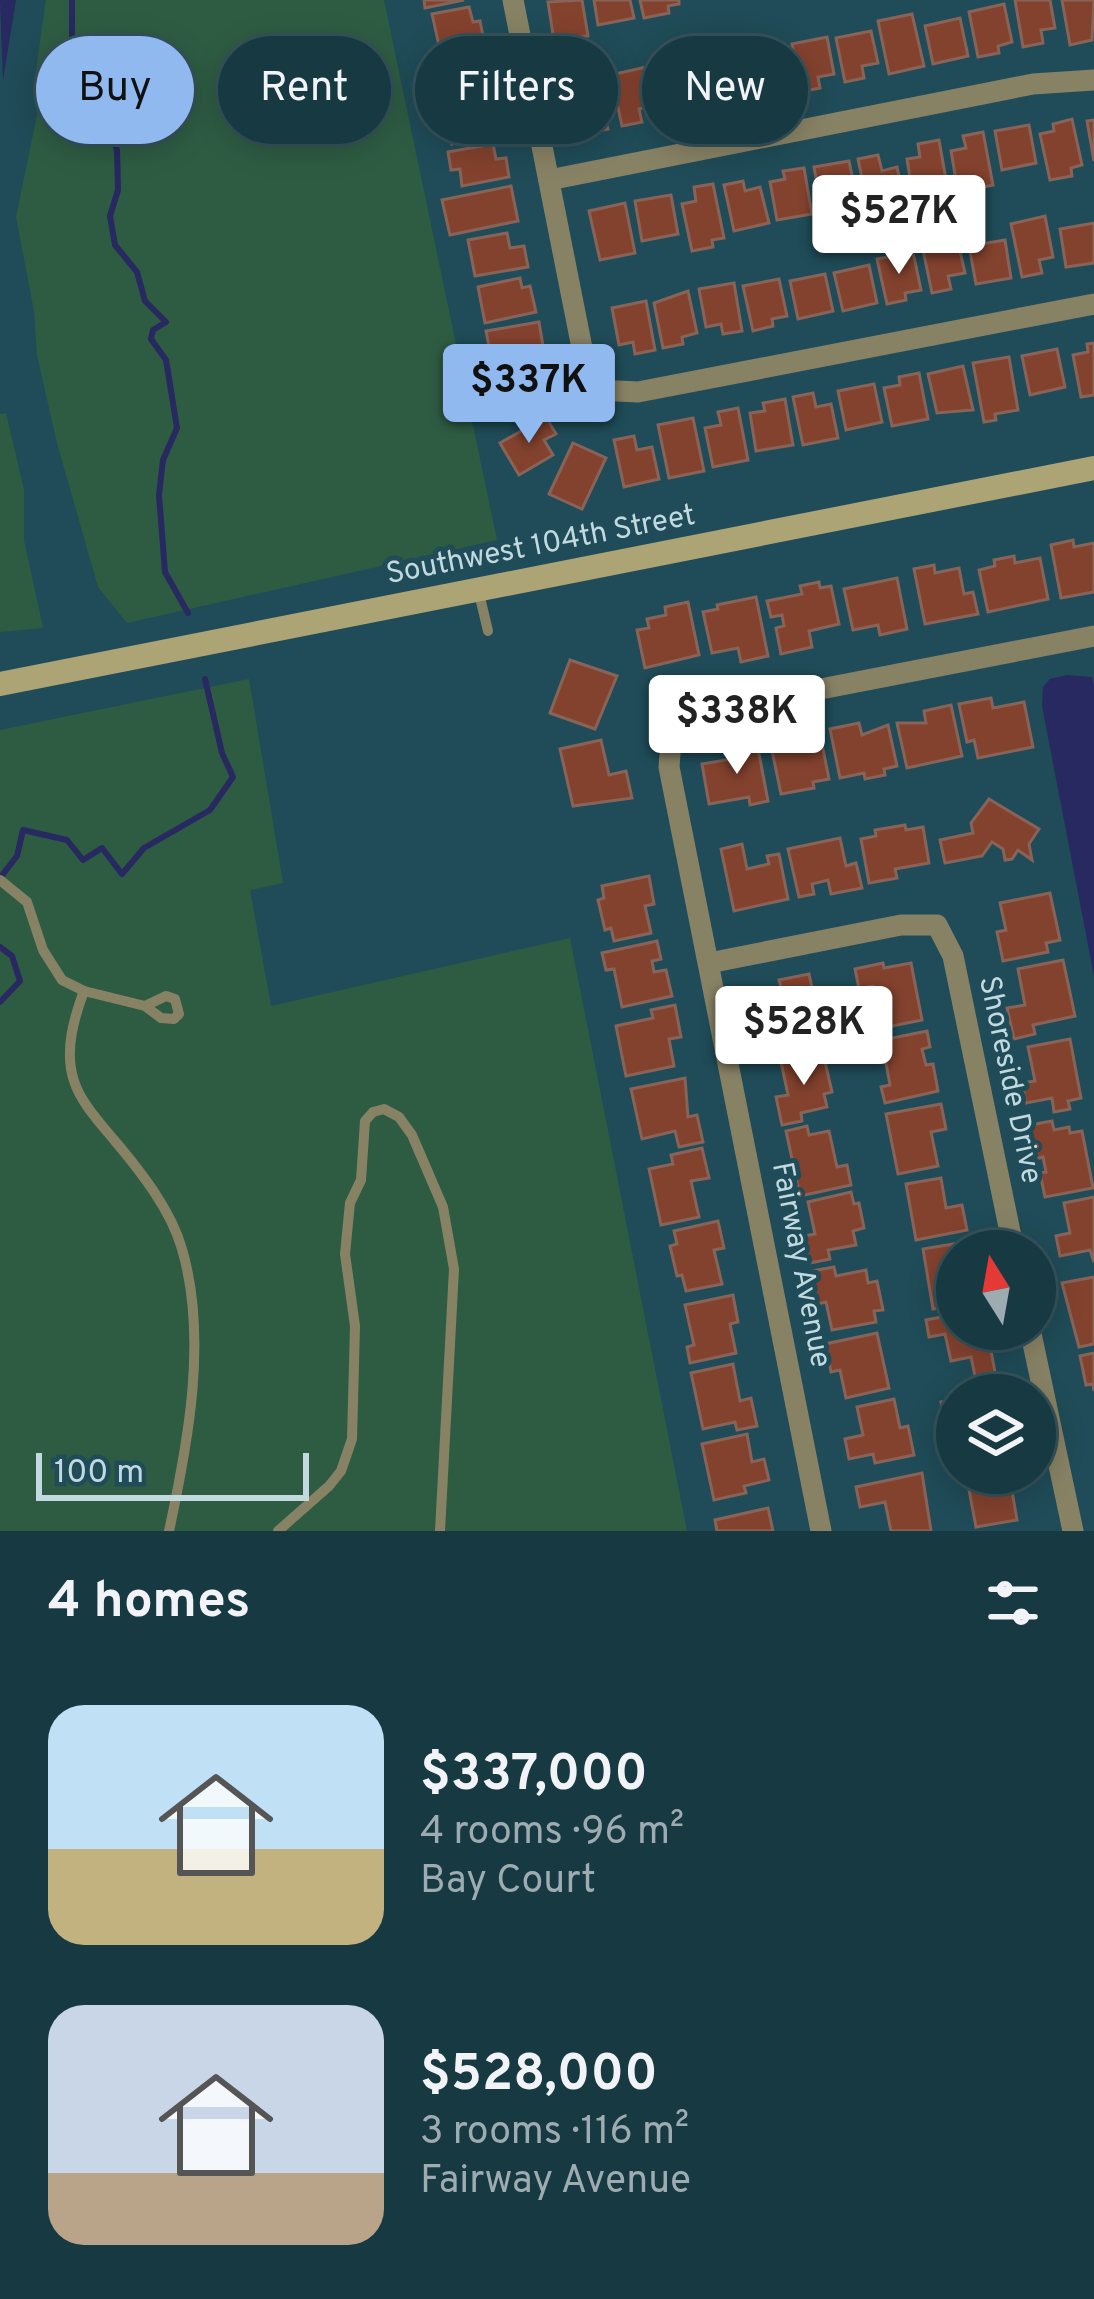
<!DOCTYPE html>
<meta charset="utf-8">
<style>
:root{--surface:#173942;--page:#204049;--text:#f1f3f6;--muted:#9eacb2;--line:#36535b;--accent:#90b9f0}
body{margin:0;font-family:Overpass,sans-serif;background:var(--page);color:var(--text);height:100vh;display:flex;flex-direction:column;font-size:45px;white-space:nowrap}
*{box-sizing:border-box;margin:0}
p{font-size:39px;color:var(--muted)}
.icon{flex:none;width:66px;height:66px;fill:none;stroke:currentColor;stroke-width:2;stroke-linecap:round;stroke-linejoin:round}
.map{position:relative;height:1531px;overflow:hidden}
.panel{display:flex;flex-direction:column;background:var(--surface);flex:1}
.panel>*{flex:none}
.banner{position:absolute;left:36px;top:36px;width:1023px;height:108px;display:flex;gap:24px}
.needle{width:78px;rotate:349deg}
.tools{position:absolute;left:936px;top:1230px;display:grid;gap:24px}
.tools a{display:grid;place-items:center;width:120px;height:120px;border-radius:50%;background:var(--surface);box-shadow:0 6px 30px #0003,0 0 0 3px var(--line);font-size:60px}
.scale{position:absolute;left:36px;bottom:30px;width:273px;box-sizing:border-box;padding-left:12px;border:6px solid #c2d9e0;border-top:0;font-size:33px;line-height:42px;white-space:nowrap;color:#c2d9e0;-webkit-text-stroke:9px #1f4c58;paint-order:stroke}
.price{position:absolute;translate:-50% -102px;padding:0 27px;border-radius:12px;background:#fff;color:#222;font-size:39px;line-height:78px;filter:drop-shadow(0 3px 6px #0008)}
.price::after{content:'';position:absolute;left:50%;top:72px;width:36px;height:27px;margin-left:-18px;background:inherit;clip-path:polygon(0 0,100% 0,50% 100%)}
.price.selected{background:var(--accent);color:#111}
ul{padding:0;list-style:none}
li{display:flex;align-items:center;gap:36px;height:300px;padding:0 48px}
li span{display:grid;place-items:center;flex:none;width:336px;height:240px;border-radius:36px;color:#555}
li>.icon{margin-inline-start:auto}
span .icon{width:144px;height:144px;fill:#fffc;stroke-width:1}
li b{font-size:51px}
h2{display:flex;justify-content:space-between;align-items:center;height:144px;padding:0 48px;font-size:51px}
.tag{padding:0 42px;border-radius:54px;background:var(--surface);box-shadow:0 6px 30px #0003,0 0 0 3px var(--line);font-size:42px;line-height:108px}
.tag.selected{background:var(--accent);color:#111}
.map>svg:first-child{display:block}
</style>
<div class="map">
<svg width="1094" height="1531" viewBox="0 0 1094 1531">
<rect width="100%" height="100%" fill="#1f4c58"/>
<!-- green -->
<g fill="#2e5c43">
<polygon points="46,0 384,0 497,540 127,623 98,587 57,443 37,355 34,311 16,217 37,115 35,77"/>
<polygon points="6,413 24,490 24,540 43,628 0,632 0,414"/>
<polygon points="249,679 283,883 250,890 271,1006 570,938 687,1531 0,1531 0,730"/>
</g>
<!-- water -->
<g fill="#272960">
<polygon points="0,0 16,0 3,80"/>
<polygon points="1067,675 1092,677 1094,686 1094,976 1042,706 1043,687 1050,679"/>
</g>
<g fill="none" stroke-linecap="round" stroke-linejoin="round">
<!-- stream -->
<g stroke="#272960" stroke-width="6">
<polyline points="72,0 72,41 96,83 117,150 118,190 110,216 115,245 137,272 145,301 166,322 153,330 151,339 166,360 177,428 163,460 159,495 165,572 188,613"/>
<polyline points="0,878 17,856 23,830 67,840 83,860 102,848 122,874 144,848 210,810 233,777 222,753 205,679"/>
<polyline points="0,947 12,956 20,981 0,1002"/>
</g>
</g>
<!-- building -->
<g fill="#83422e" stroke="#886357" stroke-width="3">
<polygon points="424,0 464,0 425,8"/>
<polygon points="582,0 588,36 554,41 548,2"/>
<polygon points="594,0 630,0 634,18 598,25"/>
<polygon points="640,0 679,0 679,4 668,6 669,13 644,18"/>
<polygon points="1015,0 1050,0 1055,28 1041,30 1043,43 1023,47"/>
<polygon points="1062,0 1094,0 1092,40 1070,45"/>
<polygon points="1004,4 1012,42 998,46 999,53 978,57 969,12"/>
<polygon points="469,7 473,22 480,21 484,41 440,50 432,14"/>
<polygon points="912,14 924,66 889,74 878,21"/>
<polygon points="960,18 968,56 933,64 925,26"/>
<polygon points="871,31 878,63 862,66 864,78 845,82 836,38"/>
<polygon points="827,37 834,74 818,77 820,88 800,92 792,44"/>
<polygon points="779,43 787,80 772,83 775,97 756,101 746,50"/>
<polygon points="475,55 478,70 488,68 492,89 445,98 438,63"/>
<polygon points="690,58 699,111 666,117 657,64"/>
<polygon points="735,58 742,96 730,98 731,105 709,109 701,64"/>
<polygon points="646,67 654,106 639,109 642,122 622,126 611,75"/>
<polygon points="596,77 608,129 588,133 585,121 572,124 563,84"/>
<polygon points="496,100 500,124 492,125 493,136 452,144 446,109"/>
<polygon points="1072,119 1082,165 1071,168 1072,176 1050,180 1040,134 1054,131 1053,124"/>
<polygon points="1094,120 1094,161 1087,121"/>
<polygon points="1029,125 1036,163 1002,170 995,131"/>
<polygon points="983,132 993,185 958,192 951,151 966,148 963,136"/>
<polygon points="939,140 948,191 913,197 907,159 920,157 918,144"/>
<polygon points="493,144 496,159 506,158 509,177 462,186 460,169 451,170 448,152"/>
<polygon points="878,155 882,171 897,167 903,194 867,202 858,159"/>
<polygon points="849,161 857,199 821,206 814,167"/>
<polygon points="804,168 812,214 777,220 770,182 785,179 783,171"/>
<polygon points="743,181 745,191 760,187 769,223 734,231 724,185"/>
<polygon points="713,184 724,238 712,240 713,247 692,251 682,204 696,201 694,187"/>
<polygon points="511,186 518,221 450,235 442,200"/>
<polygon points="671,195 678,234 642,241 635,201"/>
<polygon points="625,203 635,253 600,260 589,211"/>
<polygon points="1045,216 1053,257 1039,260 1042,273 1022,277 1011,224"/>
<polygon points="1094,223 1094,263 1066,267 1060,229"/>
<polygon points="507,233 510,248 524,246 528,267 475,276 468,240"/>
<polygon points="1005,240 1011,278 976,284 969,246"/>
<polygon points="958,242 965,273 948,276 951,289 932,293 923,250"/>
<polygon points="913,252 921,290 905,293 906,300 887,304 877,259"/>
<polygon points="869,265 877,303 843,311 834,273"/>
<polygon points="825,274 833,311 798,319 790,281"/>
<polygon points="520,278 522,288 530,286 536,312 485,323 478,287"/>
<polygon points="779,279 787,316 772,319 773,326 753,331 743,286"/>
<polygon points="734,283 742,331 723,334 721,324 706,327 699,289"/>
<polygon points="688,291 697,333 682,337 683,344 663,348 654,303"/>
<polygon points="646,301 655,350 635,354 633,342 619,345 612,308"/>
<polygon points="539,322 545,358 493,367 486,331"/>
<polygon points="1094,343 1094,395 1081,397 1073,355 1088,352 1087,344"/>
<polygon points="1057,349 1065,387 1030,395 1022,356"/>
<polygon points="1009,357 1018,410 995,414 996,420 984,422 973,363"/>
<polygon points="963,366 973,410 937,413 928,374"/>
<polygon points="521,373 525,388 539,385 543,404 492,415 489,397 482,398 479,382"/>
<polygon points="919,373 928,419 892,426 884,388 900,385 899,377"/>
<polygon points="874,384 882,422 846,430 838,391"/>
<polygon points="813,393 816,407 831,404 838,438 803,445 793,397"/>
<polygon points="785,399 793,445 756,451 750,413 765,411 763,403"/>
<polygon points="738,408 748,460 713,467 705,428 721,425 718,412"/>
<polygon points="546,417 556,434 544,440 553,455 519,475 500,443"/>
<polygon points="693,418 704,471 669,478 658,425"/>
<polygon points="634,436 637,450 652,447 659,479 624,487 614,440"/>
<polygon points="573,443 606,458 582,509 549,494"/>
<polygon points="1073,540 1074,547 1094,543 1094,592 1061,598 1051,545"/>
<polygon points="1014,556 1015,563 1040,558 1048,599 988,612 979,570 995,566 994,560"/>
<polygon points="934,565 935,573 959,568 964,594 973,592 978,614 925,624 914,569"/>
<polygon points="897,578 907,629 880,635 878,625 853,630 844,589"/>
<polygon points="819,582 820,588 831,586 839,624 809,631 812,647 781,654 776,628 784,626 782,615 771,617 767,601 802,594 800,586"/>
<polygon points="756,597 768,656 741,662 738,648 712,653 703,612 718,609 717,605"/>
<polygon points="688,602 699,655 645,668 637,630 649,628 647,619 666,615 665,607"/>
<polygon points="570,660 617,676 595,729 550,713"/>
<polygon points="991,698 993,708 1024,702 1033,747 978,758 974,740 967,742 959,704"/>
<polygon points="951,705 962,756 907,768 897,723 926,723 924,711"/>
<polygon points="859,723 862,735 888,725 897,766 884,769 885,775 865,779 864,773 840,778 830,729"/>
<polygon points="820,734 829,779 813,782 814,788 781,794 770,741"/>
<polygon points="601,740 609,775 626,771 632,798 573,806 560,749"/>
<polygon points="757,743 768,801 750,805 749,797 709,804 702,764 732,759 730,748"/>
<polygon points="989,799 1039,829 1029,844 1032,860 1018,850 1012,859 1005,860 1003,849 992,842 982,856 945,863 940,840 973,833 971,823"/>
<polygon points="905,825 906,830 923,827 929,863 895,869 897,878 869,883 861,839 876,836 875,830"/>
<polygon points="840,838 846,866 856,863 862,888 831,894 828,880 812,884 814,894 799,897 788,849"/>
<polygon points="742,844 747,869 769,864 767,856 779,854 788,899 734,911 721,849"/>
<polygon points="649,876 654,904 645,906 651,933 614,941 611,928 605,930 598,900 604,898 602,886"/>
<polygon points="1050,893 1060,940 1046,943 1048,952 1003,961 997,932 1006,930 1000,903"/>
<polygon points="657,941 661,959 652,961 654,972 666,970 672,996 622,1007 614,969 606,970 602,953"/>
<polygon points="1063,960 1075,1016 1033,1025 1035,1034 1014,1039 1007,1008 1025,1005 1018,969"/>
<polygon points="883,963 884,968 911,963 922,1020 882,1028 873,986 859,989 855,969"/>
<polygon points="809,974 821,1029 778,1038 773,1010 760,1013 756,992 781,987 779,980"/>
<polygon points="675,1005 681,1037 669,1039 674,1066 626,1076 616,1026 653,1018 651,1010"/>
<polygon points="927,1031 930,1047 922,1049 926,1065 933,1064 938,1091 885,1103 881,1087 890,1085 885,1058 871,1061 868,1043"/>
<polygon points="1070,1039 1081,1098 1068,1101 1070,1109 1054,1112 1052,1098 1026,1103 1022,1083 1035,1081 1028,1047"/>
<polygon points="823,1053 832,1092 824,1094 827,1107 801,1113 802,1121 782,1125 776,1097 788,1095 781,1062"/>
<polygon points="685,1078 688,1117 697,1115 703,1142 679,1147 675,1131 642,1139 631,1089"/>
<polygon points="941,1104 946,1129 931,1132 938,1166 898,1174 886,1114"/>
<polygon points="1052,1121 1054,1130 1069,1127 1070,1133 1082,1131 1093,1188 1045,1197 1040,1173 1046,1172 1043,1157 1036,1159 1030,1125"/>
<polygon points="807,1126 809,1135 829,1131 837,1167 847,1165 851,1185 800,1196 786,1131"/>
<polygon points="702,1148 709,1178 691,1181 699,1217 661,1225 649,1169 673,1164 671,1155"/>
<polygon points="941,1178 946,1208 962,1205 967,1230 916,1240 906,1184"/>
<polygon points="851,1192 854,1204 859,1203 864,1228 853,1231 856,1245 828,1250 830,1259 810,1263 804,1236 815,1234 808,1202"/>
<polygon points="1094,1197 1094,1262 1090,1250 1060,1256 1056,1236 1070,1233 1064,1203"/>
<polygon points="718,1221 724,1248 714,1250 722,1284 686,1291 682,1275 677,1276 670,1246 677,1244 674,1231"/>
<polygon points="971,1241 972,1251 957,1251 957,1305 933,1309 923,1249"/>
<polygon points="834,1267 836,1276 866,1270 868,1283 877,1281 883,1310 874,1311 876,1322 832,1330 826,1302 818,1304 812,1271"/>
<polygon points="1094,1277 1094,1344 1079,1347 1062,1283"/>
<polygon points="733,1295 738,1322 730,1324 736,1353 690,1363 687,1347 694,1345 685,1305"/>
<polygon points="957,1314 957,1329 987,1329 995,1372 975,1376 971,1357 951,1361 945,1334 929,1337 926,1320"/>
<polygon points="877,1333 889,1388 846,1398 840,1370 831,1372 825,1344"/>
<polygon points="1094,1353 1094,1391 1093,1384 1086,1385 1080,1356"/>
<polygon points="733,1364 740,1401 751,1398 757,1426 737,1430 735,1422 703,1429 691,1373"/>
<polygon points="894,1399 900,1428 908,1426 914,1455 875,1463 873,1454 849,1459 845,1439 863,1435 857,1407"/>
<polygon points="957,1399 957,1456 947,1458 941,1402"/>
<polygon points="747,1434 752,1462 764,1459 769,1480 744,1486 746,1493 714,1500 702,1444"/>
<polygon points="922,1473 931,1531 891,1531 885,1502 860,1507 856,1487"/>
<polygon points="1009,1473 1017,1520 976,1527 966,1474"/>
<polygon points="768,1508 773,1531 717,1531 715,1520"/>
</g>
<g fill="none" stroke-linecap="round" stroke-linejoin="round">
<!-- lane -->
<g stroke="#888265" stroke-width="10">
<polyline points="478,589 488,631"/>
<polyline points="0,880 27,902 43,950 62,980 84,991 145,1006 161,1018 174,1019 179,1014 175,999 166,996 145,1006"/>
<path d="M84,991C74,1018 64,1051 74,1081C81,1103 100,1123 115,1141C141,1172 171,1210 182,1249C208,1338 188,1443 169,1531"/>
<polyline points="278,1531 329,1486 341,1471 352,1439 355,1326 345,1254 350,1203 361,1180 365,1121 373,1112 384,1109 399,1117 412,1135 443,1207 454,1269 440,1531"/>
</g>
<!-- street -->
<g stroke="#888265" stroke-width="21">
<polyline points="513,0 584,358 596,390 638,392 1094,304"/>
<polyline points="549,180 1033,84 1094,80"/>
<polyline points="709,963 901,925 937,925 953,956 1014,1251"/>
<polyline points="1030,1329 1073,1531"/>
<polyline points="821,1531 669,767 672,729 702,712 1094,636"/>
</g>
<!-- secondary -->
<polyline stroke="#ada475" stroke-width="24" points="0,684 1094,468"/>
</g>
<g text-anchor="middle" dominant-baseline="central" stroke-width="10" stroke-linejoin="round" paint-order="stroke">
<!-- street labels -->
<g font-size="30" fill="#c2d9e0" stroke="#1f4c58">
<text transform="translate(541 546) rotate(-11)">Southwest 104th Street</text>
<text transform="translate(1009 1080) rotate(78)">Shoreside Drive</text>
<text transform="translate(800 1265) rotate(79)">Fairway Avenue</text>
</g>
</g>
</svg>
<div class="tools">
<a><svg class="needle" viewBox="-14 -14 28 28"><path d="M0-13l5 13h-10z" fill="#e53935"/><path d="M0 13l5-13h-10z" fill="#9eacb2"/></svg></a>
<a><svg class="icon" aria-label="layers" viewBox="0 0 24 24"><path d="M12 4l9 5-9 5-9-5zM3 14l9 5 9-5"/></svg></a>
</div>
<div class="scale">100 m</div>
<b class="price" style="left:899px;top:277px">$527K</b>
<b class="price selected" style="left:529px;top:446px">$337K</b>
<b class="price" style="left:737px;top:777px">$338K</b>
<b class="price" style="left:804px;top:1088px">$528K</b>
<div class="banner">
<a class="tag selected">Buy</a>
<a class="tag">Rent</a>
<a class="tag">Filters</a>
<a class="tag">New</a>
</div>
</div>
<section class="panel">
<h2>4 homes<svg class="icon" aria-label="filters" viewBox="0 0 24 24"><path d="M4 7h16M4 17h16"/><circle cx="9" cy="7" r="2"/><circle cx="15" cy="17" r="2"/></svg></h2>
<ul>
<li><span style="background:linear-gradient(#bfe0f5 60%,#c2b280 0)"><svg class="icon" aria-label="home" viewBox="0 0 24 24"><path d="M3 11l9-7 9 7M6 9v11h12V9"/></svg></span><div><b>$337,000</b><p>4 rooms · 96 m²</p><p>Bay Court</p></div></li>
<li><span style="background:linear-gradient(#c9d6e8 70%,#b9a48a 0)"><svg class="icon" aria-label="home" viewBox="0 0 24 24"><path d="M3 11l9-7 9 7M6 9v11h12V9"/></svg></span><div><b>$528,000</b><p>3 rooms · 116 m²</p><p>Fairway Avenue</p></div></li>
</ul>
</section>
